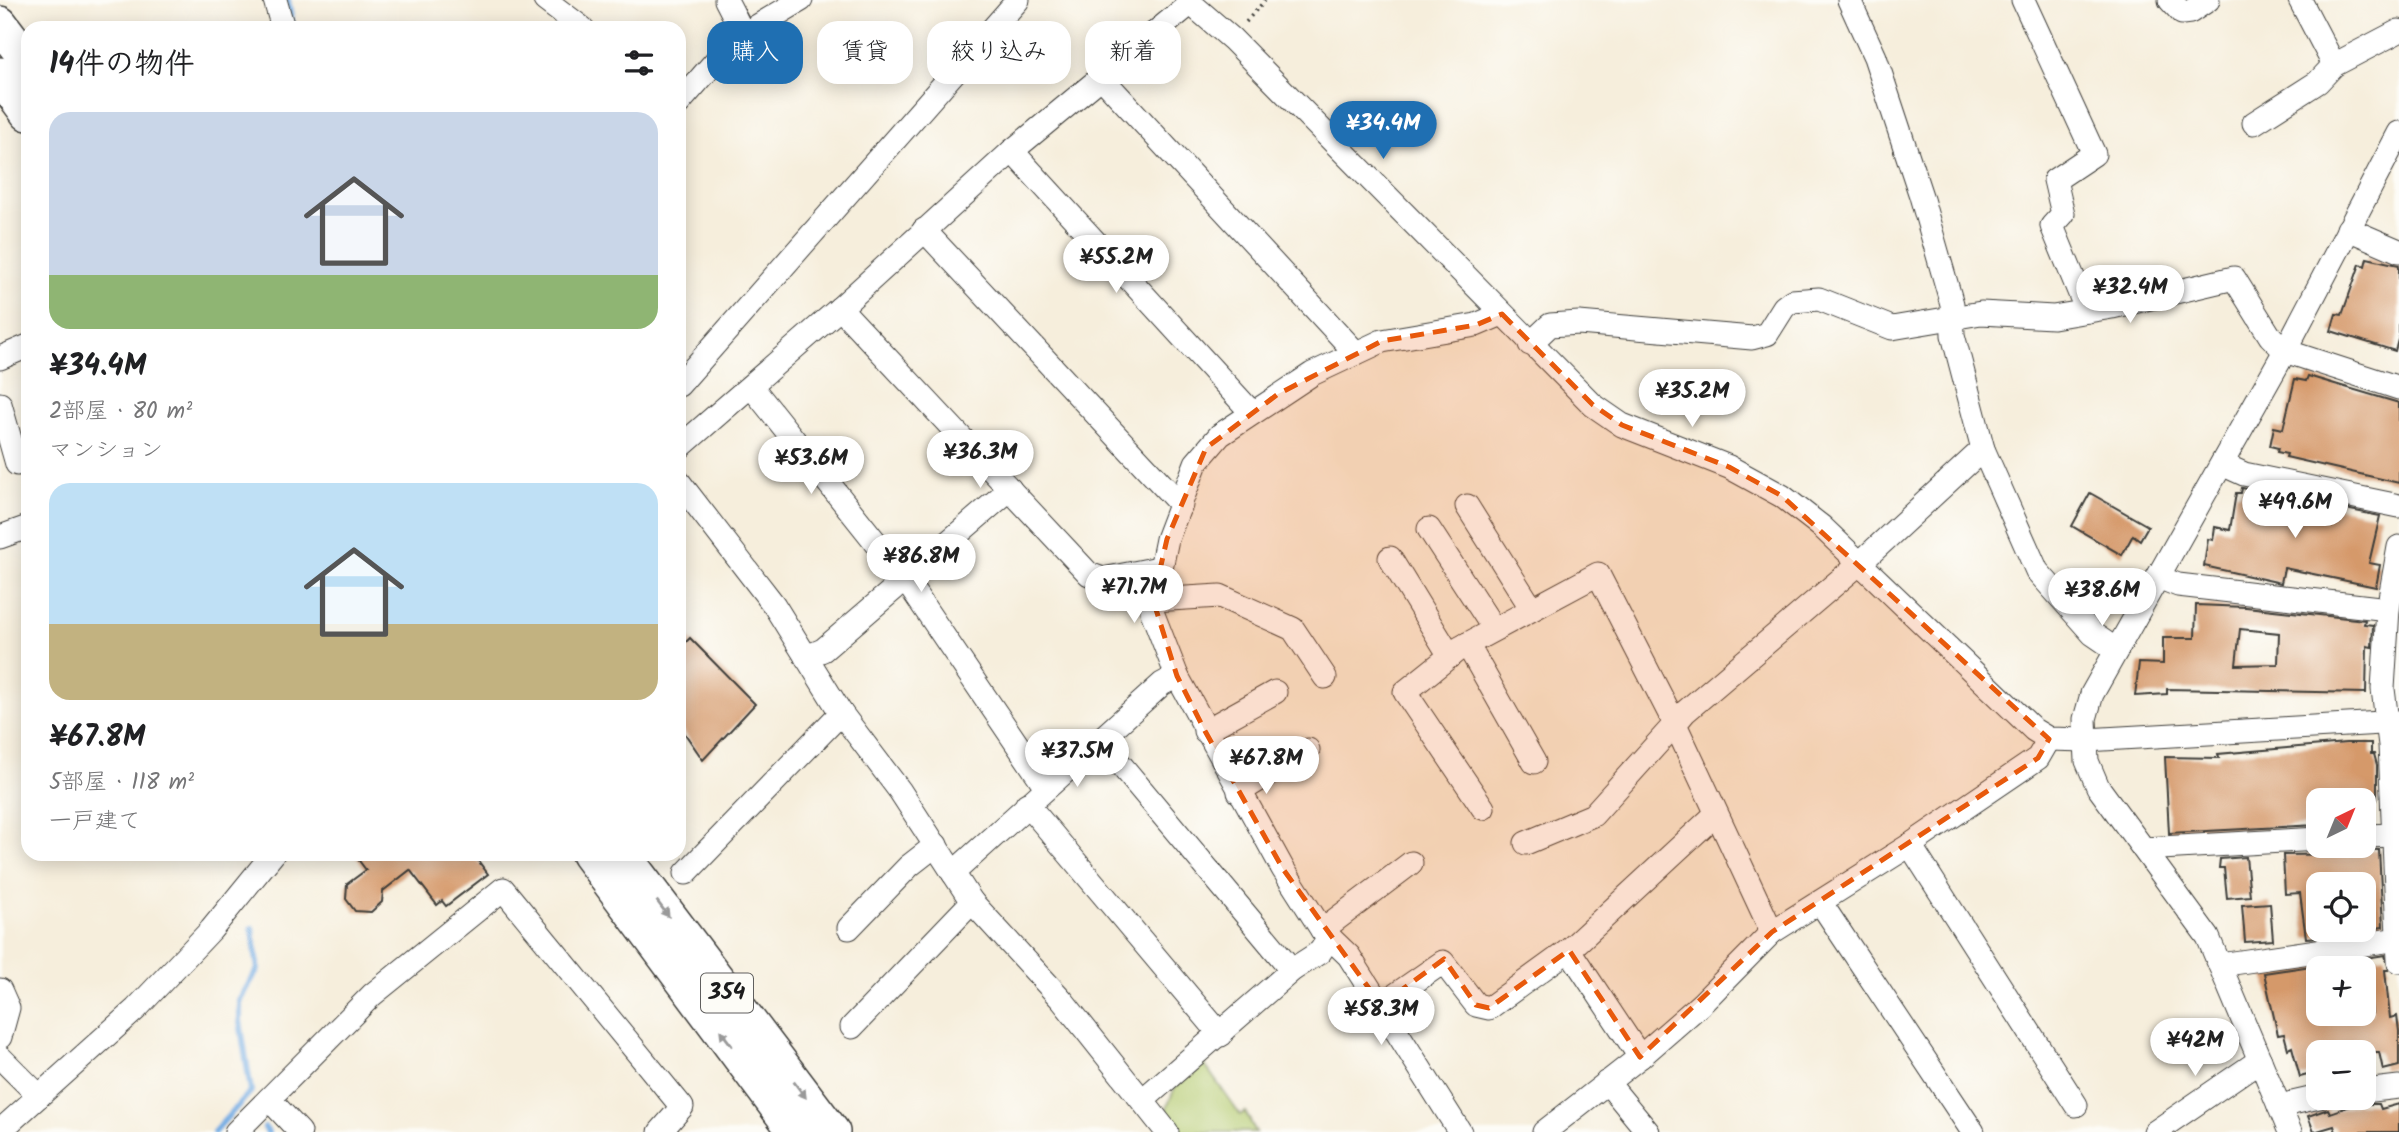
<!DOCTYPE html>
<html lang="ja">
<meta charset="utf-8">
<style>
:root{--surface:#fff;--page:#f2f2f2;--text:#202124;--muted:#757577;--accent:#1f6fb2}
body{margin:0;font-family:Kalam,"Klee One",sans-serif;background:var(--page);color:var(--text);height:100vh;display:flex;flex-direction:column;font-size:26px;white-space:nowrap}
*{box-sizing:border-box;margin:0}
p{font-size:23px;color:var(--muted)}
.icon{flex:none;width:38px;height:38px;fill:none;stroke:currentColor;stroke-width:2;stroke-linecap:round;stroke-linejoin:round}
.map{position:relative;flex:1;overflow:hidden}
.sheet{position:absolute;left:21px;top:21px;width:665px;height:840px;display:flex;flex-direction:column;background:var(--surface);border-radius:21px;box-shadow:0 4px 18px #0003}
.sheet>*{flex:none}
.hud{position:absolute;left:707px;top:21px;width:665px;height:63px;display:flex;gap:14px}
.needle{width:46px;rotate:43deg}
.fabs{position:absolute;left:2306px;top:788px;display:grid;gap:14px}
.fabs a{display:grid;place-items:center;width:70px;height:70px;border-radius:14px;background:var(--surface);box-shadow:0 4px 18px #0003;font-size:35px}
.price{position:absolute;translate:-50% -60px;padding:0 16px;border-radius:24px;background:#fff;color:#222;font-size:23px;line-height:46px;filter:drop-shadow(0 2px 4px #0008)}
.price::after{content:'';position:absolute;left:50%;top:42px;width:21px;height:16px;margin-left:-10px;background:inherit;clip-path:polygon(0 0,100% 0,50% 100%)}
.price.on{background:var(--accent);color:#fff}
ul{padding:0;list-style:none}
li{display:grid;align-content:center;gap:14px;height:371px;padding:0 28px}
li span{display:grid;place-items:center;height:217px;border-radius:21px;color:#555}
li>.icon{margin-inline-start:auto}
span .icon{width:126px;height:126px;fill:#fffc;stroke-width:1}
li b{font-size:30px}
h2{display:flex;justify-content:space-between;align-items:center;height:84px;padding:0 28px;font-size:30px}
.tag{padding:0 24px;border-radius:21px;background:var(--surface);box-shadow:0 4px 18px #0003;font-size:24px;line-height:63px}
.tag.on{background:var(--accent);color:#fff}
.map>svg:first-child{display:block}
</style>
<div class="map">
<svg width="2399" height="1132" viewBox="0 0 2399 1132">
<rect width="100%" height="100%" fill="#fdfcf7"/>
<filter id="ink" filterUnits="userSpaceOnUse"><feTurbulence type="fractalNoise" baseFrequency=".0143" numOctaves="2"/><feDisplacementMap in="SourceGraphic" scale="14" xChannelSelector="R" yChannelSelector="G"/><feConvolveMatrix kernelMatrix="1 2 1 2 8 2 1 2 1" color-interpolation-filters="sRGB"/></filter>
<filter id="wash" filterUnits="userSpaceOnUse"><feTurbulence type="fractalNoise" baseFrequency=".00686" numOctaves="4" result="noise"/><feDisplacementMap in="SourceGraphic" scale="28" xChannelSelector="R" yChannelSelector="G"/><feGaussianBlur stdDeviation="1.57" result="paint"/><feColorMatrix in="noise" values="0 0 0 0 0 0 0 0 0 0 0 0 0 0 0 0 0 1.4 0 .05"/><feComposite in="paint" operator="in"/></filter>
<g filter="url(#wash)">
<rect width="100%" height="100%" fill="#f6eedc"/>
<!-- green -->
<polygon fill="#b4ca6f" stroke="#687346" stroke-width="2" points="1204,1064 1240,1115 1245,1112 1256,1132 1178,1132 1165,1113 1175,1087"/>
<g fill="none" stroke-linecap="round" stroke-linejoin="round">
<!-- stream -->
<g stroke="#73ace3" stroke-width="6">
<polyline points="288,0 292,22"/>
<polyline points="265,1128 268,1132"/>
<polyline points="214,1132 251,1091 240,1021 240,999 258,969 252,928"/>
</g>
</g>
<g id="blocks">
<!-- building -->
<g fill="#d5996a" fill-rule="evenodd">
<polygon points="2367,258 2399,265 2399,336 2395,351 2331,331 2336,314 2342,315 2360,264 2365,266"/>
<polygon points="2308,376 2399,403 2399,483 2286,457 2287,454 2277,452 2278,448 2270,446 2274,427 2283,429 2295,379 2306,381"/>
<polygon points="2242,488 2380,516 2369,563 2380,565 2376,587 2284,568 2281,583 2204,566 2208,539 2213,540 2215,527 2230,530 2236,493 2241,493"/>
<polygon points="2090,493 2148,526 2140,540 2133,535 2122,555 2072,526"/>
<path d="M2196,605L2246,607L2365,620L2364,624L2373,625L2372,647L2367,646L2366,693L2167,689V694L2135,696L2139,663L2163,664V638H2195ZM2240,629L2279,633L2278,664L2236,665Z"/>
<polygon points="690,638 755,704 703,760 679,725 679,649"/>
<polygon points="2346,743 2371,743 2371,754 2374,754 2377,765 2377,800 2315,800 2317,825 2169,833 2165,757 2219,758 2218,754"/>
<polygon points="2358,849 2379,850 2383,927 2349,932 2349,929 2364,929 2364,884 2319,884 2319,937 2306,938 2300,893 2285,894 2283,855 2358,854"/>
<polygon points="354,854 473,854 488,874 446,906 442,901 437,905 410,870 383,891 382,902 371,912 355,911 346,899 347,884 366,870"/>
<polygon points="2246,857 2250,896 2227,898 2224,868 2219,868 2220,859"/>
<polygon points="2270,903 2273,940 2245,942 2242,905"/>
<path d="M2385,955L2389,970H2385L2390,1018L2397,1016L2399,1031V1066L2383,1070L2379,1052H2319V1072L2300,1077L2292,1047L2288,1049L2284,1034L2278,1035L2264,973ZM2319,968H2367L2372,1013H2319Z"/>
<polygon points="2356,1104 2379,1104 2381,1109 2399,1104 2399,1132 2336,1132 2334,1126 2314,1132 2308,1116 2328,1109 2330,1113"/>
</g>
</g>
</g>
<g filter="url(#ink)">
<use href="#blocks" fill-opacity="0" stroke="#3d3c39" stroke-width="2"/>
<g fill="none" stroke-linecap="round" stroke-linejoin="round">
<defs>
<g id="minor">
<polyline points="275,0 283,28"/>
<polyline points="545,0 582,28"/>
<polyline points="726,0 744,35"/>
<polyline points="1187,0 1232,39 1593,405 1622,425 1729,467 1782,496 1822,527 2034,730 2049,739 2086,740 2399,722"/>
<polyline points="1849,0 1875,57 1921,196 1952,304 1953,335 1983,449 2037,571 2093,634 2115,649"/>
<polyline points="2023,0 2094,154 2055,180 2063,214 2052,226 2087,311"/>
<polyline points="2170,0 2182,13 2190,12 2208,0"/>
<polyline points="2300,0 2334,65"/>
<polyline points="1102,78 1356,353"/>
<polyline points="679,103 734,40 801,0"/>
<polyline points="2254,123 2318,82 2334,65 2399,31"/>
<polyline points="1012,151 1252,413"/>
<polyline points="2348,229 2399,251"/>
<polyline points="924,230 1181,505"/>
<polyline points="840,308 1089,574 1103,579 1159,568"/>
<polyline points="1530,344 1550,325 1579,323 1752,338 1767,334 1784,307 1792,301 1819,299 1892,328 1981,313 2053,317 2112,307 2234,278 2270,336 2285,351 2399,388"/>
<polyline points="0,358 28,346"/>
<polyline points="679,385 1018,0"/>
<polyline points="751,386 905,579 1046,787"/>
<polyline points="0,404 17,464"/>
<polyline points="679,448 840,308 1012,151 1191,3"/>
<polyline points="2222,464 2244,474 2399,506"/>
<polyline points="679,482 774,605 841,713 900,791 972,902 1062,1000 1167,1132"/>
<polyline points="1467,506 1532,609"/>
<polyline points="1429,529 1494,629"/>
<polyline points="0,537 28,527"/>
<polyline points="2399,547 2388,609 2383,689 2390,745 2399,961"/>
<polyline points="1390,558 1450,656"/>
<polyline points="2158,577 2178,585 2388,609"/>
<polyline points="1153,600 1220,596 1293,629 1325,677"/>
<polyline points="1467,644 1534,762"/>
<polyline points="806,657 823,650 1010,489"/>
<polyline points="1205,731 1275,692"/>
<polyline points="1100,740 1292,970"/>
<polyline points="1239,792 1308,750"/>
<polyline points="1027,804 1221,1035"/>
<polyline points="1483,808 1405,692 1460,648 1598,574 1675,724 1593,815 1526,843"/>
<polyline points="2364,836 2395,835"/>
<polyline points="1910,845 2076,1105"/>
<polyline points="2144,849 2319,839"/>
<polyline points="686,873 841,713"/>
<polyline points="953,873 1162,684 1177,676"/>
<polyline points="1820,902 1973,1132"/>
<polyline points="849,928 909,866 936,845"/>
<polyline points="1322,930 1411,863"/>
<polyline points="1772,932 1675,724 1685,712 1860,563 1983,449"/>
<polyline points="1569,950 1716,814"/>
<polyline points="2220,965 2399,939"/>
<polyline points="0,990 8,1008 0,1037"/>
<polyline points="1381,1005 1443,962 1476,1005 1489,1008 1569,950 1640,1057"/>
<polyline points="852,1027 972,902"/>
<polyline points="0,1057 39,1096"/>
<polyline points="1607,1082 1648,1132"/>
<polyline points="2364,1091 2399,1087"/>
<polyline points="269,1099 300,1132"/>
<polyline points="1144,1099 1292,970 1320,952 1330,937"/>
<polyline points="2279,1106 2319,1097"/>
<polyline points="0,1131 136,1009 211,930 273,854"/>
<polyline points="236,1132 372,995 503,889 682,1107 660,1132"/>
<polyline points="1460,1132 1349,956 1322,930 1283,869 1177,676 1152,612 1167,539 1196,463 1220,435 1312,374 1382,341 1476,325 1502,314"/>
<polyline points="1544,1132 1640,1057 1701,1004 1772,932 1910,845 2038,758 2049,739"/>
<polyline points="2155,1132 2260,1060"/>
<polyline points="2290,1132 2208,937 2098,787 2087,761 2085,719 2092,694 2285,351 2399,133"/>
</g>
<g id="highway">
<polyline points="0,24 28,61"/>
<polyline points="0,75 28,113"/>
<polyline points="589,854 796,1132"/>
<polyline points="622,854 832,1132"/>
</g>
</defs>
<!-- minor casing -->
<use href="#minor" stroke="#3d3c39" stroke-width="25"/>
<!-- highway casing -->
<use href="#highway" stroke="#3d3c39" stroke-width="38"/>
<!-- path -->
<polyline stroke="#3d3c39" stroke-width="3.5" stroke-dasharray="2 5" stroke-linecap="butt" points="1246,22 1265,0"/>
<!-- minor -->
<use href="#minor" stroke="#fff" stroke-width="23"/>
<!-- highway -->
<use href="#highway" stroke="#fff" stroke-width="35"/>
</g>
<!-- one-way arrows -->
<defs><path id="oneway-solid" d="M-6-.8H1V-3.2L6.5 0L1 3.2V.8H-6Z" transform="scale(1.75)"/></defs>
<g fill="#999">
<use href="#oneway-solid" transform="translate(663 909) rotate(53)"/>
<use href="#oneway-solid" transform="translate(726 1038) rotate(-127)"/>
<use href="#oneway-solid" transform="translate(800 1090) rotate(53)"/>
</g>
</g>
<!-- marked area -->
<path fill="#e8590c" fill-opacity="0.2" stroke="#e8590c" stroke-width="5" stroke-dasharray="14 9" stroke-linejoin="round" d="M1502,314L1593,405L1622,425L1729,467L1782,496L2049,739L2038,758L1772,932L1640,1057L1569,950L1489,1008L1476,1005L1444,959L1381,1005L1283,869L1205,731L1177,676L1153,600L1167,539L1206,448L1278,394L1382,341L1476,325Z"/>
<g text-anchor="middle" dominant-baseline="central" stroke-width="5" stroke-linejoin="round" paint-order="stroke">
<!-- shield labels -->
<rect fill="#fdfcf7" stroke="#605f5e" stroke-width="2" x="701" y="973.5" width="52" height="39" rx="5"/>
<g font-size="23" font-weight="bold" fill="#1c1c1c">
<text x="727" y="993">354</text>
</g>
</g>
</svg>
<div class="fabs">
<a><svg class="needle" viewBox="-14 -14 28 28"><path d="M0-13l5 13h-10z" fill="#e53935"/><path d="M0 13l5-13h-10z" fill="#757577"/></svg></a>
<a><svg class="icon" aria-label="locate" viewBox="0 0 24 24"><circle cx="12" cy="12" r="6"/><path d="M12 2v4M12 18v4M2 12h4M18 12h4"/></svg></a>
<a>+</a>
<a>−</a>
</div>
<b class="price on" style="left:1383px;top:161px">¥34.4M</b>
<b class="price" style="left:1116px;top:295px">¥55.2M</b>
<b class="price" style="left:2130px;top:325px">¥32.4M</b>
<b class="price" style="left:1692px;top:429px">¥35.2M</b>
<b class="price" style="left:980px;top:490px">¥36.3M</b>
<b class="price" style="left:811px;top:496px">¥53.6M</b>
<b class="price" style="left:2295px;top:540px">¥49.6M</b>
<b class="price" style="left:921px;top:594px">¥86.8M</b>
<b class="price" style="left:1134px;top:625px">¥71.7M</b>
<b class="price" style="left:2102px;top:628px">¥38.6M</b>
<b class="price" style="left:1077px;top:789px">¥37.5M</b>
<b class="price" style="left:1266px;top:796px">¥67.8M</b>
<b class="price" style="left:1381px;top:1047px">¥58.3M</b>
<b class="price" style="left:2195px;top:1078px">¥42M</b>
<div class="hud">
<a class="tag on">購入</a>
<a class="tag">賃貸</a>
<a class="tag">絞り込み</a>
<a class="tag">新着</a>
</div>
<section class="sheet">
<h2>14件の物件<svg class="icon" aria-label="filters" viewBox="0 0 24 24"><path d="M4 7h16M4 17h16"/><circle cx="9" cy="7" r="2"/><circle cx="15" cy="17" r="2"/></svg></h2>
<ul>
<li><span style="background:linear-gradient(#c9d6e8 75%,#8fb573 0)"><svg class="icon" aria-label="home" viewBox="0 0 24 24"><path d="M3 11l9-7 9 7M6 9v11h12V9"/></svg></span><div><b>¥34.4M</b><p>2部屋 · 80 m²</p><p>マンション</p></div></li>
<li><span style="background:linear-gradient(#bfe0f5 65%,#c2b280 0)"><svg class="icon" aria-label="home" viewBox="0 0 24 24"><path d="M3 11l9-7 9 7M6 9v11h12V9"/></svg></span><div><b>¥67.8M</b><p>5部屋 · 118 m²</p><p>一戸建て</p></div></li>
</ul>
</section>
</div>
